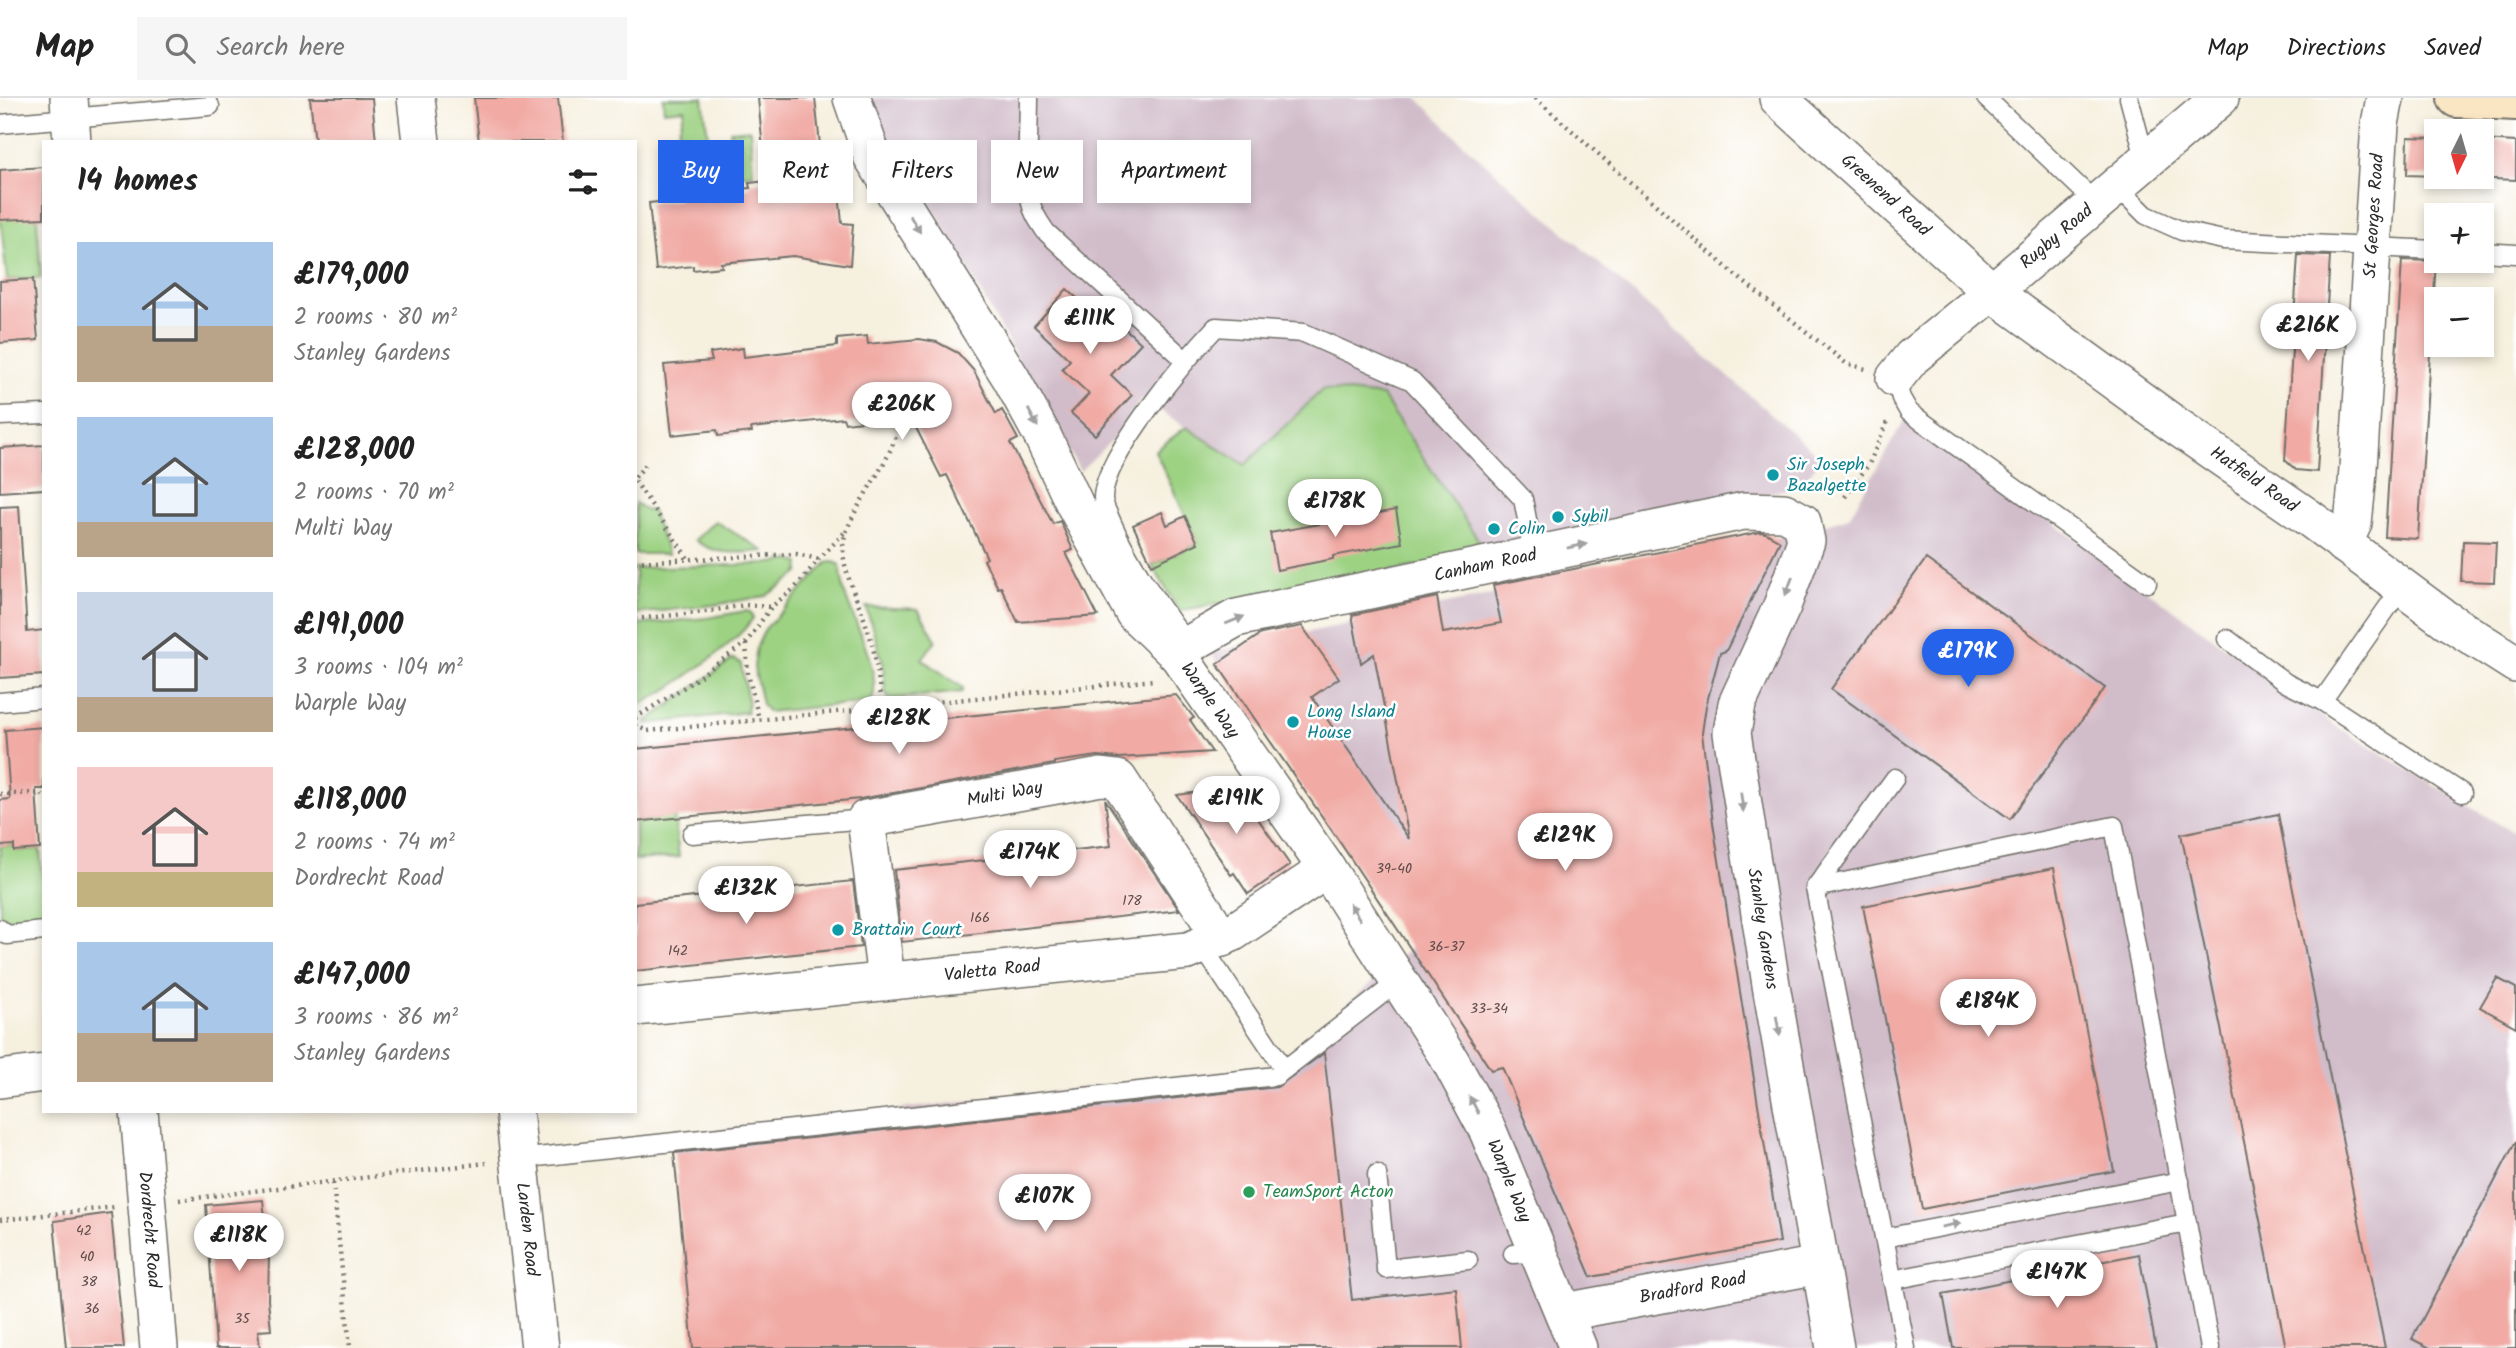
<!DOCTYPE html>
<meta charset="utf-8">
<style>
:root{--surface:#fff;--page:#f6f6f6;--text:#222;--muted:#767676;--line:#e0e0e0;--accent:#2563eb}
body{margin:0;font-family:Kalam,sans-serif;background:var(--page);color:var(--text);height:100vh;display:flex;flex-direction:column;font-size:26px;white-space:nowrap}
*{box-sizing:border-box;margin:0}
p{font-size:23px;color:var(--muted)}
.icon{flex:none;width:38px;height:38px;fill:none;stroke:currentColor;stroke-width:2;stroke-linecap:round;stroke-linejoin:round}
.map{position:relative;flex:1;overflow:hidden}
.side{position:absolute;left:42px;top:42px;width:595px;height:973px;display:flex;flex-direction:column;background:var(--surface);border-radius:0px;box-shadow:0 4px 10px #0003}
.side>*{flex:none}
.hud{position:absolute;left:658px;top:42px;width:665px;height:63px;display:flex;gap:14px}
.needle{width:46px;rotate:185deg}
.tools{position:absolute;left:2424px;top:21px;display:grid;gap:14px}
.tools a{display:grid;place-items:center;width:70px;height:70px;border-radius:0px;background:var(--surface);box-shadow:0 4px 10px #0003;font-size:35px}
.price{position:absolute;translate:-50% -60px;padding:0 16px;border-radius:24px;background:#fff;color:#222;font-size:23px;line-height:46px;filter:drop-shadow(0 2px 4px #0008)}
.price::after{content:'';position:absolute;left:50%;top:42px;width:21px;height:16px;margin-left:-10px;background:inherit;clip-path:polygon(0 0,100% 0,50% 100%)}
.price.current{background:var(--accent);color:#fff}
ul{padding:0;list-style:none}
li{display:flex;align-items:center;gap:21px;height:175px;padding:0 35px}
li span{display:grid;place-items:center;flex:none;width:196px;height:140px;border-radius:0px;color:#555}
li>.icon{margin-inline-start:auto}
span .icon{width:84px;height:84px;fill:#fffc;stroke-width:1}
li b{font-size:30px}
h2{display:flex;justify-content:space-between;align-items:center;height:84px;padding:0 35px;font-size:30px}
.chip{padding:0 24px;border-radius:0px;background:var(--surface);box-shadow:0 4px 10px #0003;font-size:24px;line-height:63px}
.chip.current{background:var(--accent);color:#fff}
header{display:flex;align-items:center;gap:42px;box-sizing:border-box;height:98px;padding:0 35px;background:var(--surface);border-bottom:2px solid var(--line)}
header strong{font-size:33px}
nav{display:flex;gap:38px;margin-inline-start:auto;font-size:24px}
.search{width:490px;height:63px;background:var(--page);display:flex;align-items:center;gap:18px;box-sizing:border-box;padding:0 24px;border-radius:0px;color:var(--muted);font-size:26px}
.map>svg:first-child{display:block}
</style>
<header>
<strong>Map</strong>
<div class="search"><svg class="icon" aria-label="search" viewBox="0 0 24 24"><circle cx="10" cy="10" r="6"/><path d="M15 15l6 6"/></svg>Search here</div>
<nav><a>Map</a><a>Directions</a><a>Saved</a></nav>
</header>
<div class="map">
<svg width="2516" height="1250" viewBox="0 0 2516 1250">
<rect width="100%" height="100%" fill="#fff"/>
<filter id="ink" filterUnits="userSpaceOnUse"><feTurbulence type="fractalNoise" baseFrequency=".0143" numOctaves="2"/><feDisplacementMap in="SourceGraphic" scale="14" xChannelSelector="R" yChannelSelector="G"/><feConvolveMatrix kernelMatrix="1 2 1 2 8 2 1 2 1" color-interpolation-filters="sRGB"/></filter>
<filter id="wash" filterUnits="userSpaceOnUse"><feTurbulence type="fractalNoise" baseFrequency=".00686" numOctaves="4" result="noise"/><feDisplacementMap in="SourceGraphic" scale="28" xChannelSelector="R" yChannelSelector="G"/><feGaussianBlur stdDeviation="1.57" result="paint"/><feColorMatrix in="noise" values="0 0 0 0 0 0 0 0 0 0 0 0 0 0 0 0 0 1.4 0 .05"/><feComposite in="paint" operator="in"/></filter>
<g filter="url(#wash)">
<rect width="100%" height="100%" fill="#f6f0df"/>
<!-- industrial -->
<g fill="#d1bdca">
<polygon points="870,0 1417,0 1469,51 1821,360 1801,388 1487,455 1323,291 1245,367 1142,301 1113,341 1080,373 940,122 884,38"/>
<polygon points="1906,319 2334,627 2516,736 2516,1250 695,1250 672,1037 1278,968 1424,838 1210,554 1797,435 1849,419"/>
</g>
<!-- green -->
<g fill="#9dd283" stroke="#647e57" stroke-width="2">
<polygon points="663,0 703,0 713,80 673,82 670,61 685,11 664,13"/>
<polygon points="750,31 753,76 735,77 734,67 724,67 723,45 731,44 730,33"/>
<polygon points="0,116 37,120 41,180 7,182"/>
<polygon points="1323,291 1382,298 1487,455 1179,513 1152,467 1198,445 1155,353 1186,329 1245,367"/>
<polygon points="635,405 645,412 652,413 668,456 635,456"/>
<path d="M715,423L764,453C741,455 714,458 695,442Z"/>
<polygon points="790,462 800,465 799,475 766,498 714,507 635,516 635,470 766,466"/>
<path d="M833,464L839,466C842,475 842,484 844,493C851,518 885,580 871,603L866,604L768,614L762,606L754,569L757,548L765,531L827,465Z"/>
<polygon points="866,509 918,511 936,542 922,561 963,590 962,594 889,601 885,593 883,565"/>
<path d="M745,513L750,514L753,520C736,547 664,596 635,609V527L707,520Z"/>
<polygon points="733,561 740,564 741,567 748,603 747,614 647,626 646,624"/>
<polygon points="673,708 679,759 635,762 635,724 655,722"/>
<polygon points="14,747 15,753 40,751 42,779 44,779 44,825 15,828 0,816 0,748"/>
</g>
<g id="blocks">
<!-- building -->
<g fill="#f1aaa4">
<polygon points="310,0 372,0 376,44 315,44"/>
<polygon points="474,0 558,0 563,44 479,44"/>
<polygon points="758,0 815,0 820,47 834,46 842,125 853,126 850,167 793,158 721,165 722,169 693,172 693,168 656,172 649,105 679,102 679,96 750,90 749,85 766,83"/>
<polygon points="2408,39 2436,40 2436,78 2407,77"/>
<polygon points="2482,42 2516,44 2516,82 2445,79 2482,79"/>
<polygon points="44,69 44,120 0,122 0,72"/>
<polygon points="2298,157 2330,158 2317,374 2296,372 2285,362"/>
<polygon points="2402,162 2436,163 2418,441 2385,439"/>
<polygon points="33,181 38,242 0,245 0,183"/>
<polygon points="1067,191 1092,214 1099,207 1141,245 1111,277 1132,297 1095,337 1071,315 1089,296 1062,271 1070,262 1034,228"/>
<polygon points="867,238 868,246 919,241 937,244 958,255 974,273 996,316 1002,312 1018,341 1010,345 1053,426 1060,423 1061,425 1073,452 1066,455 1098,518 1018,524 1001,489 998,490 984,462 987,460 947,377 941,379 910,318 845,325 843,320 751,330 752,334 718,338 717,332 672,337 664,267 712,263 710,255 743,250 744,259 837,248 837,241"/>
<polygon points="44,347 44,391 0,394 0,350"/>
<polygon points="19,408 27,534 44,532 44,577 0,580 0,409"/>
<polygon points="1396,412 1402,445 1333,458 1333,461 1277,472 1270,435"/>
<polygon points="1162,414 1167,427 1185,418 1198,445 1152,467 1133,427"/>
<polygon points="1760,434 1766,435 1780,443 1726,553 1720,555 1706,608 1702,635 1713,725 1780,1144 1591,1179 1502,969 1491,972 1341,746 1217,566 1261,536 1302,528 1339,580 1312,599 1409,741 1374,556 1361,565 1352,517 1437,499 1443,535 1501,525 1493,487"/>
<polygon points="2463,443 2496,444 2494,484 2461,483"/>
<polygon points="1926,461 2105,590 2010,721 1831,591"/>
<polygon points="1176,597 1194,620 1190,622 1212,654 1118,660 1098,658 1054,664 1054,666 860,701 635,724 635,651"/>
<polygon points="44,629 44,691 36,691 40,751 14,753 14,747 0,748 0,702 10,701 5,632"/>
<polygon points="1236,689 1290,767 1248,796 1234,775 1231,777 1177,697"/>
<polygon points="1105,701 1179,812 902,844 894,772 1111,748"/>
<polygon points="2278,716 2346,1060 2385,1250 2286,1250 2193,793 2181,736"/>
<polygon points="2054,770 2114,1073 1922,1111 1863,808"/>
<polygon points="853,783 861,849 635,873 635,805"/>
<polygon points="2497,880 2516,890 2516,929 2480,909"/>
<polygon points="1324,955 1352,1202 1456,1190 1462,1250 693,1250 674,1055 1277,989"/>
<polygon points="2516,1043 2516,1250 2430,1250 2412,1241"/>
<polygon points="263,1102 269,1156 268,1202 271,1232 258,1233 260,1250 216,1250 206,1107"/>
<polygon points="111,1115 124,1250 66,1250 54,1123"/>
<polygon points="2139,1156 2156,1250 1953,1250 1943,1196"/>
</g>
</g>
</g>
<g filter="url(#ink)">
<use href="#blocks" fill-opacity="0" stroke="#72706a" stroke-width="2"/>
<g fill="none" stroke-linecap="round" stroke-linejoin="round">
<defs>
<g id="service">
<path d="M1029,0C1029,31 1025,75 1031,105C1033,116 1040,125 1046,134L1185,262"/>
<polyline points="1986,0 2097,106"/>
<polyline points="2129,0 2146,64"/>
<polyline points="0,26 210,8"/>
<polyline points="2117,88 2146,117 2182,133 2223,142 2436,152"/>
<polyline points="2482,154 2516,156"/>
<polyline points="1895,280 1901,300 1909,314 2147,485"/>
<polyline points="0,318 44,316"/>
<polyline points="2227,541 2286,585 2322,603 2462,695"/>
<path d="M1188,547C1160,508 1131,469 1112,425C1109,417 1103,408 1103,400C1103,359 1187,260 1216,229L1304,235L1412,283L1523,401L1534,457"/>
<polyline points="2322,603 2402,489"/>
<polyline points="0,604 44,600"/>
<polyline points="692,736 866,721"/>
<polyline points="1815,790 1895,680"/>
<polyline points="0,831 7,837 44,833"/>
<polyline points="1202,848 1284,971"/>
<polyline points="519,1061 1276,978 1399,883"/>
<polyline points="1377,1076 1386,1171 1468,1162"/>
<polyline points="1884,1140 2180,1083"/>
<polyline points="1513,1156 1540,1154"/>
<polyline points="1892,1182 2187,1125"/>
<polyline points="1906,1250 1815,790 2114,728 2210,1250"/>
</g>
<g id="minor">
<polyline points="69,0 72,44"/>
<polyline points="416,0 421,44"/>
<path id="s1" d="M852,0L872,58L1011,280L1042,337L1075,407L1134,515L1178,557L1327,771L1451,964L1488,1033L1578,1250"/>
<path id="s2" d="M1778,0L1992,194L2172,325L2309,420L2445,521L2516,566"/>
<path id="s3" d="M1895,280L1912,259L1992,194L2220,0"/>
<path id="s4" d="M2343,446L2353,425L2357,386L2380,26L2385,0"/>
<path id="s5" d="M1178,557L1188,547L1236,520L1744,413L1784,414L1802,424L1806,443L1782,508L1737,606L1732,635L1772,893L1835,1250"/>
<path id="s6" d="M886,882L866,721L1101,679L1118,681L1222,840"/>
<path id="s7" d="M635,909L1188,853L1232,835L1327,771"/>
<polyline points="0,981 44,975"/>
<path id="s8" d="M139,1013L159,1250"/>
<path id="s9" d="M514,1013L540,1250"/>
<path id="s10" d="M1565,1214L1819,1167"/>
</g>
<polyline id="secondary" points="2457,0 2516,3"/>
</defs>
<!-- service casing -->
<use href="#service" stroke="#72706a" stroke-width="21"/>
<!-- minor casing -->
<use href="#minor" stroke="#72706a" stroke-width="40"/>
<!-- secondary casing -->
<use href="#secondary" stroke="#72706a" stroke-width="42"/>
<!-- path -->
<g stroke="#72706a" stroke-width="4.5" stroke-dasharray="2 5" stroke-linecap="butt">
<polyline points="1535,0 1734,176 1847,266 1866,271"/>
<polyline points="635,379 647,365"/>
<polyline points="635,383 689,462"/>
<polyline points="1845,399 1869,366 1887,324"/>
<polyline points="635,464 796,456 819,461"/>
<polyline points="635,521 705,514 745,507 771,509"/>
<polyline points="746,546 748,576 759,621"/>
<path d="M881,610C879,581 876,554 866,526C858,501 843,476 843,449C843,427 874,384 885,363C893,348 899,330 906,314"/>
<polyline points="635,620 686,588 746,545 771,509 795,490 819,461 845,434"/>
<polyline points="635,628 648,633 1155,582"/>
<polyline points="0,696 40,695 44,698"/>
<polyline points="333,1085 350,1250"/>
<polyline points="179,1102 486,1065"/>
<polyline points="0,1122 115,1109"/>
</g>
<!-- service -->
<use href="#service" stroke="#fff" stroke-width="18"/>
<!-- minor -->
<use href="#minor" stroke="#fff" stroke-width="37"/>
<!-- secondary -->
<use href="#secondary" stroke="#fbe6c4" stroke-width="38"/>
</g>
<!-- one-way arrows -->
<defs><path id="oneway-solid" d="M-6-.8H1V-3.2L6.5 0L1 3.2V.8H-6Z" transform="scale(1.75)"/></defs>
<g fill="#a0a0a0">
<use href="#oneway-solid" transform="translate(915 126) rotate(58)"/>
<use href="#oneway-solid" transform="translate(1033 320) rotate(62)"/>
<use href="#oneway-solid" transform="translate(1577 448) rotate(-12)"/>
<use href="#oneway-solid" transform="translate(1789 488) rotate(111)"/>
<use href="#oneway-solid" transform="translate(1235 522) rotate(-22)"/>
<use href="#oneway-solid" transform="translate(1742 704) rotate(82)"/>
<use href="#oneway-solid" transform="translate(1355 814) rotate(-123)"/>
<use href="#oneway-solid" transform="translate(1778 928) rotate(80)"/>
<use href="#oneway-solid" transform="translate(1474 1007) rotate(-118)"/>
<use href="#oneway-solid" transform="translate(1951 1127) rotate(-11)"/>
</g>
</g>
<!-- markers -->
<g fill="#0f9aa8" stroke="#fff" stroke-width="2.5">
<circle cx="1773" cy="377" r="7"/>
<circle cx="1558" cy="419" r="7"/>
<circle cx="1494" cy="431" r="7"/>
<circle cx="1293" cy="624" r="7"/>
<circle cx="838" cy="832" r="7"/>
</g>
<circle fill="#2e9e5b" stroke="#fff" stroke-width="2.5" cx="1249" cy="1094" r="7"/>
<g text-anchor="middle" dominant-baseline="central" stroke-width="5" stroke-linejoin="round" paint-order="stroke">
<!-- number labels -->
<g font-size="14" fill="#5c4b49">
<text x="1394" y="771">39-40</text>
<text x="1132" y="803">178</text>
<text x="980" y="820">166</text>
<text x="1446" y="849">36-37</text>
<text x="678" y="853">142</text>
<text x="1489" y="911">33-34</text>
<text x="84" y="1133">42</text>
<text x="87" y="1159">40</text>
<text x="89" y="1184">38</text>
<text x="92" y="1211">36</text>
<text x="242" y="1221">35</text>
</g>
<!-- street labels -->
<g font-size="18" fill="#2b2b2b" stroke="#fff">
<text stroke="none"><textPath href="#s2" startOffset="145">Greenend Road</textPath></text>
<text stroke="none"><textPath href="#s4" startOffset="331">St Georges Road</textPath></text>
<text stroke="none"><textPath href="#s3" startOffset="215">Rugby Road</textPath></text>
<text stroke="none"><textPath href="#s2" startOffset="611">Hatfield Road</textPath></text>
<text stroke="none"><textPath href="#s5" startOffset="324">Canham Road</textPath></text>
<text stroke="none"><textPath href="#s1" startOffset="705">Warple Way</textPath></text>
<text stroke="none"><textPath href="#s6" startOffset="303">Multi Way</textPath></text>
<text stroke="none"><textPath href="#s5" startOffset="1073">Stanley Gardens</textPath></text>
<text stroke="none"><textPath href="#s7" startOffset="359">Valetta Road</textPath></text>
<text stroke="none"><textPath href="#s1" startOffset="1272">Warple Way</textPath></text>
<text stroke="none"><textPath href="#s8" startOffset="119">Dordrecht Road</textPath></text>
<text stroke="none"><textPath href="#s9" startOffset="119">Larden Road</textPath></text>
<text stroke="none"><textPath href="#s10" startOffset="130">Bradford Road</textPath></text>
</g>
<!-- culture labels -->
<g font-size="18" fill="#0d838f" stroke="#fff" text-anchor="start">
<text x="1787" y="367">Sir Joseph<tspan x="1787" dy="21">Bazalgette</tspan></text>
<text x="1572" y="419">Sybil</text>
<text x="1508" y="431">Colin</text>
<text x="1307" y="614">Long Island<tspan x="1307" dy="21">House</tspan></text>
<text x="852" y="832">Brattain Court</text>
</g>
<!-- leisure labels -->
<g font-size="18" fill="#27864d" stroke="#fff" text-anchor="start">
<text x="1263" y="1094">TeamSport Acton</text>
</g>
</g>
</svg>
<div class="tools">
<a><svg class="needle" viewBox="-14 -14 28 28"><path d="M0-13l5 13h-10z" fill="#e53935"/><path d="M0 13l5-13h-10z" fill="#767676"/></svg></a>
<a>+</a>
<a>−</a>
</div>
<b class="price" style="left:1090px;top:258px">£111K</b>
<b class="price" style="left:2308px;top:265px">£216K</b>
<b class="price" style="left:902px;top:344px">£206K</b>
<b class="price" style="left:1335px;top:441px">£178K</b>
<b class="price current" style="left:1968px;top:591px">£179K</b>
<b class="price" style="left:899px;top:658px">£128K</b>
<b class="price" style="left:1236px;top:738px">£191K</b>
<b class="price" style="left:1565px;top:775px">£129K</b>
<b class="price" style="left:1030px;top:792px">£174K</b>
<b class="price" style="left:746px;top:828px">£132K</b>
<b class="price" style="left:1988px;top:941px">£184K</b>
<b class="price" style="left:1045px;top:1136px">£107K</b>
<b class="price" style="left:239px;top:1175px">£118K</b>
<b class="price" style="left:2057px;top:1212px">£147K</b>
<div class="hud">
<a class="chip current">Buy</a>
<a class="chip">Rent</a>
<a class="chip">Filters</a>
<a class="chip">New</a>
<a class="chip">Apartment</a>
</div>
<section class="side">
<h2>14 homes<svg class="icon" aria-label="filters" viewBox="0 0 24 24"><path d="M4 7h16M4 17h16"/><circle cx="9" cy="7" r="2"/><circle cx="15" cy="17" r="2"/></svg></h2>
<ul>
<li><span style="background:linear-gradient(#a9c7e8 60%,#b9a48a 0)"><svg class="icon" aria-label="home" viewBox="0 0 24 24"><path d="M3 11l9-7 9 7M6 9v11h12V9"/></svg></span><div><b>£179,000</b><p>2 rooms · 80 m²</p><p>Stanley Gardens</p></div></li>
<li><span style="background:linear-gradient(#a9c7e8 75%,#b9a48a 0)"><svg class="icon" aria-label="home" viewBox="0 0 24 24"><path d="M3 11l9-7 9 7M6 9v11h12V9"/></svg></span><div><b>£128,000</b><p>2 rooms · 70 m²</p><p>Multi Way</p></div></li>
<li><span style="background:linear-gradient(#c9d6e8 75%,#b9a48a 0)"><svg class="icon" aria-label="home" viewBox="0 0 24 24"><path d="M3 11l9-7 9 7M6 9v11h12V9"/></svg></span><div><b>£191,000</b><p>3 rooms · 104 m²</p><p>Warple Way</p></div></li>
<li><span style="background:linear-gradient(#f6c9c9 75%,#c2b280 0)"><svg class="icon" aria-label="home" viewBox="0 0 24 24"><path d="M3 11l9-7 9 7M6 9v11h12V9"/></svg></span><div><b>£118,000</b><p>2 rooms · 74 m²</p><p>Dordrecht Road</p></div></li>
<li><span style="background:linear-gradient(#a9c7e8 65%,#b9a48a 0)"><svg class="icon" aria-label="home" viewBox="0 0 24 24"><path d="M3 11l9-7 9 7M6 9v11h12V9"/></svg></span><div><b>£147,000</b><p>3 rooms · 86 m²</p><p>Stanley Gardens</p></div></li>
</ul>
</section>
</div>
